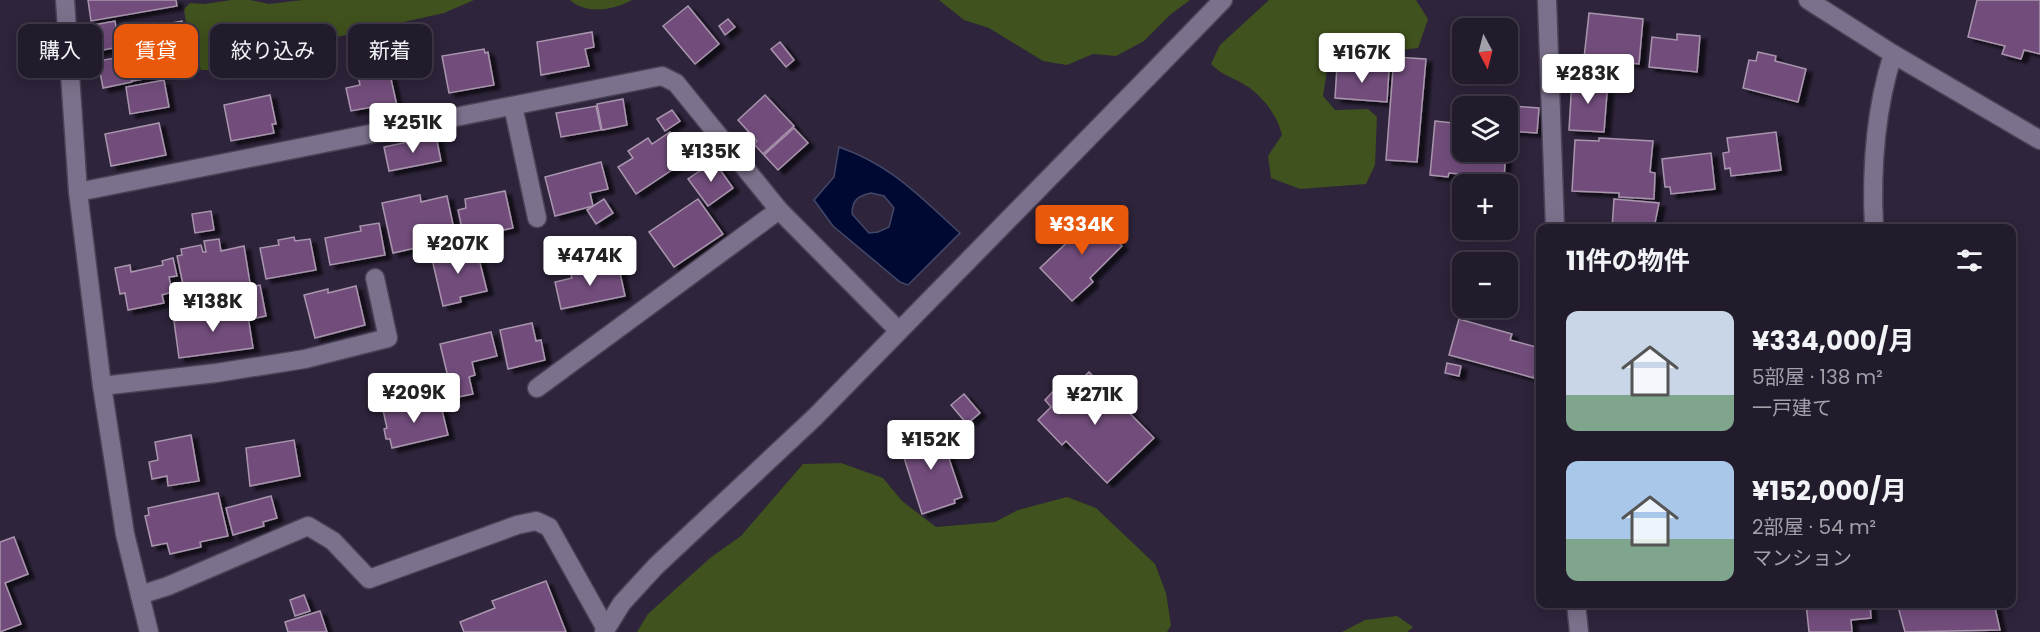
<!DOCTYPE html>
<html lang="ja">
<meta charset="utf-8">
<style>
:root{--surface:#221b2c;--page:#2e2838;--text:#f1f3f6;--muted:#a2a1a9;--line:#3f3948;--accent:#ea580c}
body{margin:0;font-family:Poppins,"Noto Sans JP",sans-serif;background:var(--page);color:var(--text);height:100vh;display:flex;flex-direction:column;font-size:22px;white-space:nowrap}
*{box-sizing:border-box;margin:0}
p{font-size:20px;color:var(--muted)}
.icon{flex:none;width:33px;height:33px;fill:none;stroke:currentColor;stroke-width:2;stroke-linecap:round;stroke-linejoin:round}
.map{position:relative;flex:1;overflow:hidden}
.drawer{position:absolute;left:1536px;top:224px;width:480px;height:384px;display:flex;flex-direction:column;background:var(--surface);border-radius:12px;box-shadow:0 3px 15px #0003,0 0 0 2px var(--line)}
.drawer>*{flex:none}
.guide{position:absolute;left:18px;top:24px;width:570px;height:54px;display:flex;gap:12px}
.needle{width:39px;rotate:173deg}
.tools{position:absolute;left:1452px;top:18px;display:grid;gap:12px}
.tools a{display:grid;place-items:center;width:66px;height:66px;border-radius:12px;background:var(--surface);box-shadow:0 3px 15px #0003,0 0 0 2px var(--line);font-size:30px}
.price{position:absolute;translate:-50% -51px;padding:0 14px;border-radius:6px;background:#fff;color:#222;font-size:20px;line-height:39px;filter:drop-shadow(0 2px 3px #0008)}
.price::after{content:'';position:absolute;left:50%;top:36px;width:18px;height:14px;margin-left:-9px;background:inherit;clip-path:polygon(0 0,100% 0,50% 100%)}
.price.current{background:var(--accent);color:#fff}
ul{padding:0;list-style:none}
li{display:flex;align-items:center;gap:18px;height:150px;padding:0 30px}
li span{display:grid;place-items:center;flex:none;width:168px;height:120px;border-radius:12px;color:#555}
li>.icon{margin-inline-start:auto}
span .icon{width:72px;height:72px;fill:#fffc;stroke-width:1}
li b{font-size:26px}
h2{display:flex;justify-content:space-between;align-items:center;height:72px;padding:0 30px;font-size:26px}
.tag{padding:0 21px;border-radius:12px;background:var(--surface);box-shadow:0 3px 15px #0003,0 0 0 2px var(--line);font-size:21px;line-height:54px}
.tag.current{background:var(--accent);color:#fff}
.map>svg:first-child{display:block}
</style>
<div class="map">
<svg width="2040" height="632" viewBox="0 0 2040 632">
<defs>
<filter id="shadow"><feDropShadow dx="6" dy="4" stdDeviation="1.5" flood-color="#0009"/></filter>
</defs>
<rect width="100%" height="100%" fill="#2e243b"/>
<!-- green -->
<g fill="#40521d">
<polygon points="231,0 250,0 269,4 303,0 474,0 444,13 337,37 293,51 239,59 218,70 201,70 188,37 184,9 190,3 205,4"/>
<path d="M570,0H632C614,10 586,15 570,0Z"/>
<polygon points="939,0 1190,0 1171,14 1144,41 1116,56 1093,54 1067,65 1043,61 989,28 964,20"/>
<path d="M1269,0H1416L1428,19L1418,48L1329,58L1323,96L1335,110L1368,109L1377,117L1375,165L1366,184L1300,189L1271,178L1268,156L1282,135C1278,116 1263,97 1247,86C1233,77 1224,77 1211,64L1220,45Z"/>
<polygon points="841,463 883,478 902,501 936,527 995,522 1018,510 1067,497 1096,508 1155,564 1166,593 1171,625 1167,632 637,632 648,614 710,558 741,536 803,464"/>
<polygon points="1397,616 1413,627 1407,632 1342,632 1365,620"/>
</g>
<!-- water -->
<path fill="#000931" stroke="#434768" stroke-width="1.5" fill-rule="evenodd" d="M839,147C893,166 919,196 960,233L908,285L900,282L833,226L814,200L834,177ZM871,193L884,196L894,208L889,227L878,232L869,233L852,214C852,200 858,196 871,193Z"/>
<!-- building -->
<g fill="#724e7b" stroke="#a995ae" stroke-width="1.5" filter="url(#shadow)">
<polygon points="88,0 176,0 177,6 91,21"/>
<polygon points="1977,0 2040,0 2040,54 2024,50 2021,59 2002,54 2005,46 1968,37"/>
<polygon points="688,6 719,44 695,64 663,26"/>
<polygon points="1589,13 1643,19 1639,64 1584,58"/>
<polygon points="728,19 735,27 725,35 719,26"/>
<polygon points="115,21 119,47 93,52 87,26"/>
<polygon points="182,21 191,71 133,81 128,52 152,47 149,27"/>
<polygon points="414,28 417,37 405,40 403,31"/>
<polygon points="592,32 594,47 585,49 589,66 541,75 537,42"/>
<polygon points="1677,34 1700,36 1697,72 1649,67 1652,37 1677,40"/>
<polygon points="780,42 794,60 786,67 771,49"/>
<polygon points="484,49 485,53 488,52 494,85 449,93 442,56"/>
<polygon points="1758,52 1776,56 1775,61 1806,69 1798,102 1743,88 1749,60 1756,61"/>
<polygon points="126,56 132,82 103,88 98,61"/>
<polygon points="1394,57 1426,59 1417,162 1386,160"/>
<polygon points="1337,66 1389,70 1387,102 1335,98"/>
<polygon points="389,70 397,106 373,111 372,107 351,111 346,88 360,85 358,76"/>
<polygon points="1572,79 1608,80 1604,132 1569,130"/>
<polygon points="164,80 169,107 130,114 126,87"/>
<polygon points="270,95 276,124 272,124 274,133 231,141 224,105"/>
<polygon points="765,95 794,126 763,154 754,144 757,141 738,120"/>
<polygon points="623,99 627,125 602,130 597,104"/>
<polygon points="596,106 601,130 561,137 556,113"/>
<polygon points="1511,106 1539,108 1537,133 1508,131 1508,107"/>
<polygon points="672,110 680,121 665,131 657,119"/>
<polygon points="1435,121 1462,124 1462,152 1506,152 1504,178 1449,173 1448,177 1430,175"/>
<polygon points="159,123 166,155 111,166 105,134"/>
<polygon points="794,128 808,143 778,170 764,155"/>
<polygon points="670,132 679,144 690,137 700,151 636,194 618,167 633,158 628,151 648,138 652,144"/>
<polygon points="1776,132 1781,170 1731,176 1730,168 1725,169 1723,153 1729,152 1727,138"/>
<polygon points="436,136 441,161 389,171 384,147"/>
<polygon points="1599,138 1653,141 1650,172 1655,173 1654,199 1619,197 1619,193 1572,191 1575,140 1599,141"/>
<polygon points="1711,153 1715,189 1671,194 1670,187 1665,187 1662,159"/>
<polygon points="714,161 733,188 708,206 688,179"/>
<polygon points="601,162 608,189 590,193 593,206 555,216 545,177"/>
<polygon points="505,191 513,228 464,238 458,210 466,208 465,199"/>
<polygon points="420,195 421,202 447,196 456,239 393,253 382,203"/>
<polygon points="604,199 613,213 596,224 587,210"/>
<polygon points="698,199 723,234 674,267 649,232"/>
<polygon points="1614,199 1659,203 1654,228 1612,228"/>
<polygon points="1094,210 1116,233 1113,236 1122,246 1090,278 1093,282 1072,301 1040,268 1078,232 1074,229"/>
<polygon points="211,211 214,230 195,233 192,214"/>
<polygon points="379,223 385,255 330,265 325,238 361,231 360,226"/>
<polygon points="294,237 295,241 310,239 316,270 266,279 260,248 279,245 278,240"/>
<polygon points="219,239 221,251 244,246 250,283 224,287 224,284 185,294 177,256 182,255 181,249 201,245 203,252 206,252 204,241"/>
<polygon points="471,246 474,256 478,255 487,291 460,297 461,302 443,306 431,255"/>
<polygon points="173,258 177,276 169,277 172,292 162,295 164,303 128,310 125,293 120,294 115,268 130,265 131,272 163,265 162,261"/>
<polygon points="596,267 597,272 619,268 625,296 561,309 555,282 572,278 570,272"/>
<polygon points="260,285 266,316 251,319 244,288"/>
<polygon points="356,286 365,325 315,338 304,295 328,289 328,293"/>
<polygon points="227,307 229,313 247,310 253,348 179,358 174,321 196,317 195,310"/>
<polygon points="1459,319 1512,334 1510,340 1540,348 1534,378 1449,355"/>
<polygon points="532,323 536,341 541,340 545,360 508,369 500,330"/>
<polygon points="491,332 497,356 472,362 475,375 469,377 473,394 453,398 440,344"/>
<polygon points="1447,363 1461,366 1459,376 1445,373"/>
<polygon points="1089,372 1154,438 1107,483 1066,441 1062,445 1038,420 1051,407 1045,400 1061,383 1069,391"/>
<polygon points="964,394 980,413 967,424 951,405"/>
<polygon points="440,402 448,435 392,448 390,439 386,439 384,429 387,428 383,410 397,406 398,411"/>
<polygon points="939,429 962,497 954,500 955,503 922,514 899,442"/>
<polygon points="191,435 199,481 168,486 167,476 152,479 149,462 158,460 155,442"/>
<polygon points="294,440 300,476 250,486 246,448"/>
<polygon points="218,493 228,536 200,542 201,547 170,554 167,543 152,546 145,516 149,515 148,508"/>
<polygon points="271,496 277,518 263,522 264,526 233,535 226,508"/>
<polygon points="14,537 28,574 5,583 21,624 0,632 0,542"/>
<polygon points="546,581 566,632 464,632 460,622 495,608 492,601"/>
<polygon points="304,595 310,611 295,616 290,600"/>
<polygon points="1806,603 1870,603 1871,618 1851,620 1852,632 1809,632"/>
<polygon points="1897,603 1994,603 2000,630 1905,632"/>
<polygon points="320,611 327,632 288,632 285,622"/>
</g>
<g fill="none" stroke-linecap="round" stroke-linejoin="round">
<defs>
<g id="lane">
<polyline points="513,106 537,218"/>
<path d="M1874,228C1871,169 1875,110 1893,54"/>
<polyline points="102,386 216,373 305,359 388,338 375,278"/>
<polyline points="140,595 168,586 308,526 333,541 369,579 517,525 536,521 549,527 606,629"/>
</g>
<g id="street">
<polyline points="1547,0 1555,228"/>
<polyline points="1808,0 1893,54 2040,140"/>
<polyline points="1148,77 1223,0"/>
<polyline points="537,388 779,210"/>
<polyline points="1576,603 1579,632"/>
<polyline points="149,632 125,534 102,386 78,192 662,76 676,83 779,210 898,330"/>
</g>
<g id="secondary">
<polyline points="65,0 78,192"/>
<polyline points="604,632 622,603 656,566 815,417 1148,77"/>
</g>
</defs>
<!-- lane casing -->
<use href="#lane" stroke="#4a4255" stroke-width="21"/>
<!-- street casing -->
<use href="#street" stroke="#4a4255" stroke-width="21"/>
<!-- secondary casing -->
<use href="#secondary" stroke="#4a4255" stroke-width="21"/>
<!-- lane -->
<use href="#lane" stroke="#7b718c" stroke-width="18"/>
<!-- street -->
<use href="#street" stroke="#7b718c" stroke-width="18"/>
<!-- secondary -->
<use href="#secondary" stroke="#7b718c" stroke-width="18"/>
</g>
</svg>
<div class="tools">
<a><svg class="needle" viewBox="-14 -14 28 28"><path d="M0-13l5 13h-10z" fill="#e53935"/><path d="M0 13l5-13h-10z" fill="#a2a1a9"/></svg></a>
<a><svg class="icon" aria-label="layers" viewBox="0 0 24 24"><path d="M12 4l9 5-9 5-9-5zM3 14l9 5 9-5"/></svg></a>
<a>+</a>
<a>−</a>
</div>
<b class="price" style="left:1362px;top:84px">¥167K</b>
<b class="price" style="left:1588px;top:105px">¥283K</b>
<b class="price" style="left:413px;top:154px">¥251K</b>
<b class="price" style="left:711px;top:183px">¥135K</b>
<b class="price current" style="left:1082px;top:256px">¥334K</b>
<b class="price" style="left:458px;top:275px">¥207K</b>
<b class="price" style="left:590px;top:287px">¥474K</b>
<b class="price" style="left:213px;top:333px">¥138K</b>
<b class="price" style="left:414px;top:424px">¥209K</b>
<b class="price" style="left:1095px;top:426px">¥271K</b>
<b class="price" style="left:931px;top:471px">¥152K</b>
<div class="guide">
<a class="tag">購入</a>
<a class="tag current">賃貸</a>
<a class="tag">絞り込み</a>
<a class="tag">新着</a>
</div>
<section class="drawer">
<h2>11件の物件<svg class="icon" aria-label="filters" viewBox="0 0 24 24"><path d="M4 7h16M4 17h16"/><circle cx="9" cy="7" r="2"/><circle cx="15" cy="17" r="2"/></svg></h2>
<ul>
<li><span style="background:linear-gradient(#c9d6e8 70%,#7fa58c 0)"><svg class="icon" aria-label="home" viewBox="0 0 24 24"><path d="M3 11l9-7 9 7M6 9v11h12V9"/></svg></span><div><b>¥334,000/月</b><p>5部屋 · 138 m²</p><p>一戸建て</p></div></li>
<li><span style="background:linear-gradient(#a9c7e8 65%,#7fa58c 0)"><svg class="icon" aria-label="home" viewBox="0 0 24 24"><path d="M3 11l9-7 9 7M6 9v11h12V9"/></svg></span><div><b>¥152,000/月</b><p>2部屋 · 54 m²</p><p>マンション</p></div></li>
</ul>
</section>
</div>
